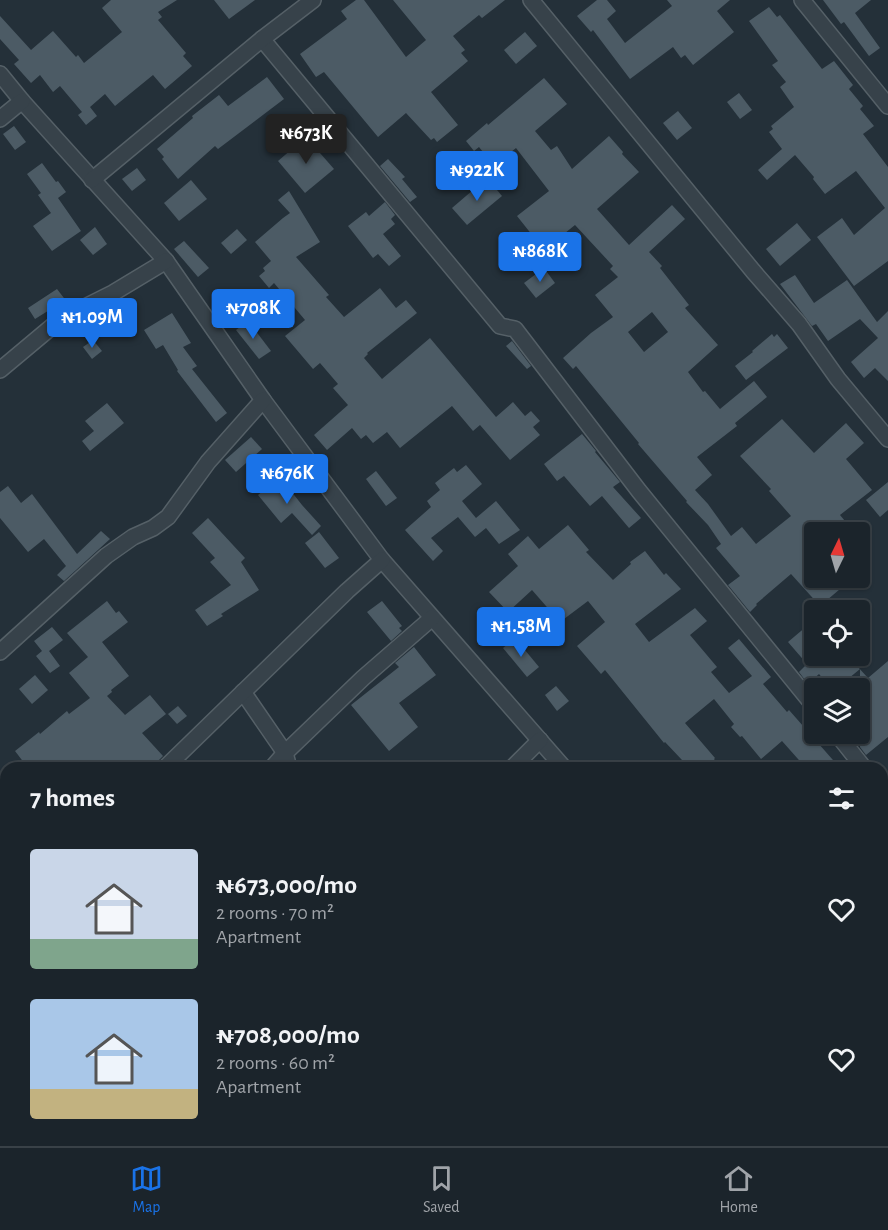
<!DOCTYPE html>
<meta charset="utf-8">
<style>
:root{--surface:#1b242b;--page:#283037;--text:#f1f3f6;--muted:#a0a4a9;--line:#394147;--accent:#1a73e8}
body{margin:0;font-family:"Alegreya Sans",sans-serif;background:var(--page);color:var(--text);height:100vh;display:flex;flex-direction:column;font-size:22px;white-space:nowrap}
*{box-sizing:border-box;margin:0}
p{font-size:20px;color:var(--muted)}
.icon{flex:none;width:33px;height:33px;fill:none;stroke:currentColor;stroke-width:2;stroke-linecap:round;stroke-linejoin:round}
.map{position:relative;flex:1;overflow:hidden}
.panel{position:absolute;left:0px;top:762px;width:888px;height:384px;display:flex;flex-direction:column;background:var(--surface);border-radius:18px 18px 0 0;box-shadow:0 2px 4px #0004,0 0 0 2px var(--line)}
.panel>*{flex:none}
.needle{width:39px;rotate:5deg}
.buttons{position:absolute;left:804px;top:522px;display:grid;gap:12px}
.buttons a{display:grid;place-items:center;width:66px;height:66px;border-radius:6px;background:var(--surface);box-shadow:0 2px 4px #0004,0 0 0 2px var(--line);font-size:30px}
.price{position:absolute;translate:-50% -51px;padding:0 14px;border-radius:6px;background:var(--accent);color:#fff;font-size:20px;line-height:39px;filter:drop-shadow(0 2px 3px #0008)}
.price::after{content:'';position:absolute;left:50%;top:36px;width:18px;height:14px;margin-left:-9px;background:inherit;clip-path:polygon(0 0,100% 0,50% 100%)}
.price.selected{background:#222;color:#fff}
ul{padding:0;list-style:none}
li{display:flex;align-items:center;gap:18px;height:150px;padding:0 30px}
li span{display:grid;place-items:center;flex:none;width:168px;height:120px;border-radius:6px;color:#555}
li>.icon{margin-inline-start:auto}
span .icon{width:72px;height:72px;fill:#fffc;stroke-width:1}
li b{font-size:26px}
h2{display:flex;justify-content:space-between;align-items:center;height:72px;padding:0 30px;font-size:26px}
.dock{display:flex;justify-content:space-around;align-items:center;height:84px;border-top:2px solid var(--line);background:var(--surface);font-size:16px;color:var(--muted)}
.dock a{display:grid;justify-items:center;gap:3px}
.dock .selected{color:var(--accent)}
.map>svg:first-child{display:block}
</style>
<div class="map">
<svg width="888" height="1146" viewBox="0 0 888 1146">
<rect width="100%" height="100%" fill="#243039"/>
<!-- building -->
<g fill="#4c5b65" fill-rule="evenodd">
<polygon points="111,0 177,0 158,12 162,17 158,20 186,53 183,56 192,66 165,89 153,75 115,106 105,94 90,107 97,116 86,125 78,115 82,112 60,86 53,92 40,75 31,83 14,64 19,60 0,39 0,16 31,50 53,31 76,57 78,55 84,63 122,32 102,8"/>
<polygon points="214,0 255,0 229,19"/>
<polygon points="356,0 364,0 406,57 426,40 393,0 505,0 482,18 479,15 453,36 465,50 461,53 468,61 431,92 458,125 437,142 434,138 431,140 406,113 378,137 324,72 316,77 300,54 347,19 341,11"/>
<polygon points="597,0 607,0 616,11 607,19 625,43 672,6 667,0 730,0 717,11 734,32 693,65 685,55 681,58 673,47 630,79 593,30 591,32 577,16"/>
<polygon points="823,0 871,0 855,13 880,48 869,56 844,22 841,24"/>
<polygon points="769,7 777,17 780,15 822,69 834,61 853,85 849,89 863,106 860,109 874,126 863,134 888,167 888,261 854,286 817,237 842,218 854,235 885,208 856,171 825,194 813,179 814,177 795,155 767,180 758,170 782,149 769,132 773,129 771,126 794,107 780,87 786,82 772,65 778,61 749,21"/>
<polygon points="525,32 537,46 516,64 504,50"/>
<polygon points="267,77 284,99 218,149 215,146 178,179 162,159 164,157 157,149 193,118 192,116 219,95 228,106"/>
<path d="M544,78L567,104L535,131L551,150L557,146L572,169L609,136L623,152L622,154L639,172L597,209L629,245L672,205L685,219L649,252L662,266L660,268L689,305L685,308L718,345L688,372L703,392L705,391L720,409L754,381L767,397L735,423L737,426L697,457L712,475L695,490L708,504L731,536L742,527L756,544L791,516L769,491L771,489L740,456L782,419L814,453L846,423L864,443L846,459L872,490L840,515L854,532H814V578H853L820,606L791,574L756,604L757,605L750,612L728,585L740,576L716,548L721,544L708,525L686,502L687,501L638,444L639,443L576,366L573,369L563,358L591,333L613,317L595,295L618,277L610,269L613,266L575,225L544,250L517,216L549,191L516,148L494,166L479,147L474,151L466,141L487,123L488,125ZM652,312L668,332L644,352L628,332Z"/>
<polygon points="739,93 752,110 740,119 727,102"/>
<polygon points="678,111 692,128 677,140 663,123"/>
<polygon points="14,126 26,142 15,150 3,134"/>
<polygon points="306,137 334,169 305,193 278,161"/>
<polygon points="388,159 405,177 402,179 417,197 410,202 380,166"/>
<polygon points="42,163 56,182 58,181 66,192 58,198 81,231 52,251 33,226 51,213 38,195 41,193 27,174"/>
<polygon points="137,168 146,180 132,191 122,179"/>
<polygon points="487,178 502,196 467,225 452,208"/>
<polygon points="191,180 207,199 179,221 164,203"/>
<polygon points="289,191 320,242 296,257 329,295 326,297 344,317 380,288 396,308 406,300 417,313 367,353 368,354 364,358 382,379 430,338 496,417 513,402 525,416 531,411 540,421 533,427 540,435 510,460 480,425 473,431 452,406 400,448 387,432 373,443 366,435 361,439 352,428 327,450 314,435 348,405 333,388 338,384 320,363 313,369 285,336 305,320 274,283 269,288 259,276 265,271 263,268 271,261 255,242 283,218 290,213 278,200"/>
<polygon points="385,202 395,215 391,219 395,224 383,234 401,256 389,266 378,254 373,258 348,226 366,212 369,216"/>
<polygon points="797,223 811,240 780,266 766,249"/>
<polygon points="95,227 107,244 93,255 80,240"/>
<polygon points="237,229 247,240 231,254 221,243"/>
<polygon points="184,241 209,268 198,277 174,249"/>
<polygon points="544,268 555,283 536,298 524,283"/>
<polygon points="795,275 814,303 847,280 877,322 888,311 888,381 875,368 864,378 851,362 878,338 860,319 828,341 816,324 812,326 780,284"/>
<polygon points="57,289 67,302 53,312 51,309 35,319 28,308"/>
<polygon points="172,313 191,343 183,347 197,366 192,369 227,413 216,422 177,371 178,370 163,345 156,349 144,330"/>
<polygon points="248,321 271,351 259,359 236,330"/>
<polygon points="772,334 774,337 777,334 788,348 746,380 735,366 753,352 752,351"/>
<polygon points="93,340 102,351 92,359 83,347"/>
<polygon points="512,341 531,366 527,369 506,346"/>
<polygon points="107,403 124,423 90,451 82,441 94,431 85,421"/>
<polygon points="582,434 596,451 595,452 620,482 613,487 641,518 629,528 602,496 590,506 564,476 557,481 544,464"/>
<polygon points="251,437 262,449 236,472 225,460"/>
<polygon points="466,465 482,484 462,501 476,518 496,501 520,530 499,544 486,528 475,537 458,517 431,538 443,551 433,561 405,530 431,507 427,501 440,490 435,483 454,468 457,472"/>
<polygon points="376,471 397,498 386,506 366,479"/>
<polygon points="280,477 302,505 321,526 312,535 292,513 281,523 258,495"/>
<polygon points="888,482 888,510 880,517 866,500"/>
<polygon points="8,486 21,503 32,494 77,554 101,531 110,539 64,581 57,575 66,566 44,539 28,552 0,518 0,492"/>
<polygon points="208,518 245,558 241,562 259,590 221,614 223,616 207,626 195,610 231,585 210,562 215,558 192,533"/>
<polygon points="568,525 589,550 586,552 613,580 631,564 630,562 645,551 664,575 666,573 681,589 635,624 649,642 695,608 707,621 690,635 717,667 711,672 729,693 752,676 728,648 739,639 771,677 763,684 787,712 789,710 840,768 806,768 782,741 761,759 742,736 740,737 731,727 734,724 714,699 685,723 715,758 714,759 721,768 673,768 682,760 665,742 664,743 605,670 601,674 577,646 605,622 588,601 560,622 532,590 508,612 489,592 518,566 508,554 528,536 539,549"/>
<polygon points="319,532 339,558 325,568 305,543"/>
<polygon points="107,601 116,613 119,611 128,622 102,642 129,676 111,690 112,692 107,696 125,715 150,695 166,714 142,733 163,756 151,768 28,768 15,751 39,732 40,734 67,711 69,714 90,698 69,673 88,657 67,633"/>
<polygon points="382,601 402,626 399,628 402,631 391,641 367,612"/>
<polygon points="814,620 814,656 848,656 868,678 888,661 888,737 866,755 860,747 860,669 837,688 831,688 819,674 808,684 799,672 807,664 788,642"/>
<polygon points="52,627 63,640 49,651 60,666 50,673 36,656 42,651 34,641"/>
<polygon points="515,638 539,667 527,677 503,648"/>
<polygon points="414,647 436,675 399,703 418,727 389,751 351,705 399,667 395,663"/>
<polygon points="35,675 48,690 32,704 19,689"/>
<polygon points="556,686 569,701 557,711 545,695"/>
<polygon points="178,706 187,716 177,724 168,714"/>
</g>
<g fill="none" stroke-linecap="round" stroke-linejoin="round">
<defs>
<g id="minor">
<polyline points="531,0 753,271 799,324 838,379 888,439"/>
<polyline points="802,0 888,106"/>
<polyline points="262,39 500,326 515,329 639,491 814,706"/>
<polyline points="0,74 22,101 166,261 263,400 382,560 564,768"/>
<polyline points="0,119 22,101"/>
<polyline points="92,180 262,39 313,0"/>
<polyline points="0,370 61,319 113,293 166,261"/>
<polyline points="0,652 106,556 133,537 153,528 168,517 208,462 263,400"/>
<polyline points="243,692 285,753 289,768"/>
<polyline points="837,734 864,768"/>
<polyline points="165,768 347,591 382,560"/>
<polyline points="272,768 285,753 363,678 432,618"/>
<polyline points="512,768 540,740"/>
<polyline points="882,790 888,797"/>
<polyline points="0,921 6,916"/>
<polyline points="882,995 888,990"/>
<polyline points="0,1119 6,1111"/>
<polyline points="0,1131 6,1138"/>
<polyline points="587,1140 592,1146"/>
<polyline points="870,1140 874,1146"/>
<polyline points="226,1146 232,1140"/>
<polyline points="461,1146 464,1140"/>
<polyline points="723,1146 727,1140"/>
</g>
</defs>
<!-- minor casing -->
<use href="#minor" stroke="#556067" stroke-width="18"/>
<!-- minor -->
<use href="#minor" stroke="#37424a" stroke-width="15"/>
</g>
</svg>
<div class="buttons">
<a><svg class="needle" viewBox="-14 -14 28 28"><path d="M0-13l5 13h-10z" fill="#e53935"/><path d="M0 13l5-13h-10z" fill="#a0a4a9"/></svg></a>
<a><svg class="icon" aria-label="locate" viewBox="0 0 24 24"><circle cx="12" cy="12" r="6"/><path d="M12 2v4M12 18v4M2 12h4M18 12h4"/></svg></a>
<a><svg class="icon" aria-label="layers" viewBox="0 0 24 24"><path d="M12 4l9 5-9 5-9-5zM3 14l9 5 9-5"/></svg></a>
</div>
<b class="price selected" style="left:306px;top:165px">₦673K</b>
<b class="price" style="left:477px;top:202px">₦922K</b>
<b class="price" style="left:540px;top:283px">₦868K</b>
<b class="price" style="left:253px;top:340px">₦708K</b>
<b class="price" style="left:92px;top:349px">₦1.09M</b>
<b class="price" style="left:287px;top:505px">₦676K</b>
<b class="price" style="left:521px;top:658px">₦1.58M</b>
<section class="panel">
<h2>7 homes<svg class="icon" aria-label="filters" viewBox="0 0 24 24"><path d="M4 7h16M4 17h16"/><circle cx="9" cy="7" r="2"/><circle cx="15" cy="17" r="2"/></svg></h2>
<ul>
<li><span style="background:linear-gradient(#c9d6e8 75%,#7fa58c 0)"><svg class="icon" aria-label="home" viewBox="0 0 24 24"><path d="M3 11l9-7 9 7M6 9v11h12V9"/></svg></span><div><b>₦673,000/mo</b><p>2 rooms · 70 m²</p><p>Apartment</p></div><svg class="icon" aria-label="heart" viewBox="0 0 24 24"><path d="M12 20l-8-8c-3-5 5-10 8-4 3-6 11-1 8 4z"/></svg></li>
<li><span style="background:linear-gradient(#a9c7e8 75%,#c2b280 0)"><svg class="icon" aria-label="home" viewBox="0 0 24 24"><path d="M3 11l9-7 9 7M6 9v11h12V9"/></svg></span><div><b>₦708,000/mo</b><p>2 rooms · 60 m²</p><p>Apartment</p></div><svg class="icon" aria-label="heart" viewBox="0 0 24 24"><path d="M12 20l-8-8c-3-5 5-10 8-4 3-6 11-1 8 4z"/></svg></li>
</ul>
</section>
</div>
<nav class="dock">
<a class="selected"><svg class="icon" aria-label="map" viewBox="0 0 24 24"><path d="M3 6l6-2 6 2 6-2v14l-6 2-6-2-6 2zM9 4v14M15 6v14"/></svg>Map</a>
<a><svg class="icon" aria-label="saved" viewBox="0 0 24 24"><path d="M7 4h10v16l-5-4-5 4z"/></svg>Saved</a>
<a><svg class="icon" aria-label="home" viewBox="0 0 24 24"><path d="M3 11l9-7 9 7M6 9v11h12V9"/></svg>Home</a>
</nav>
